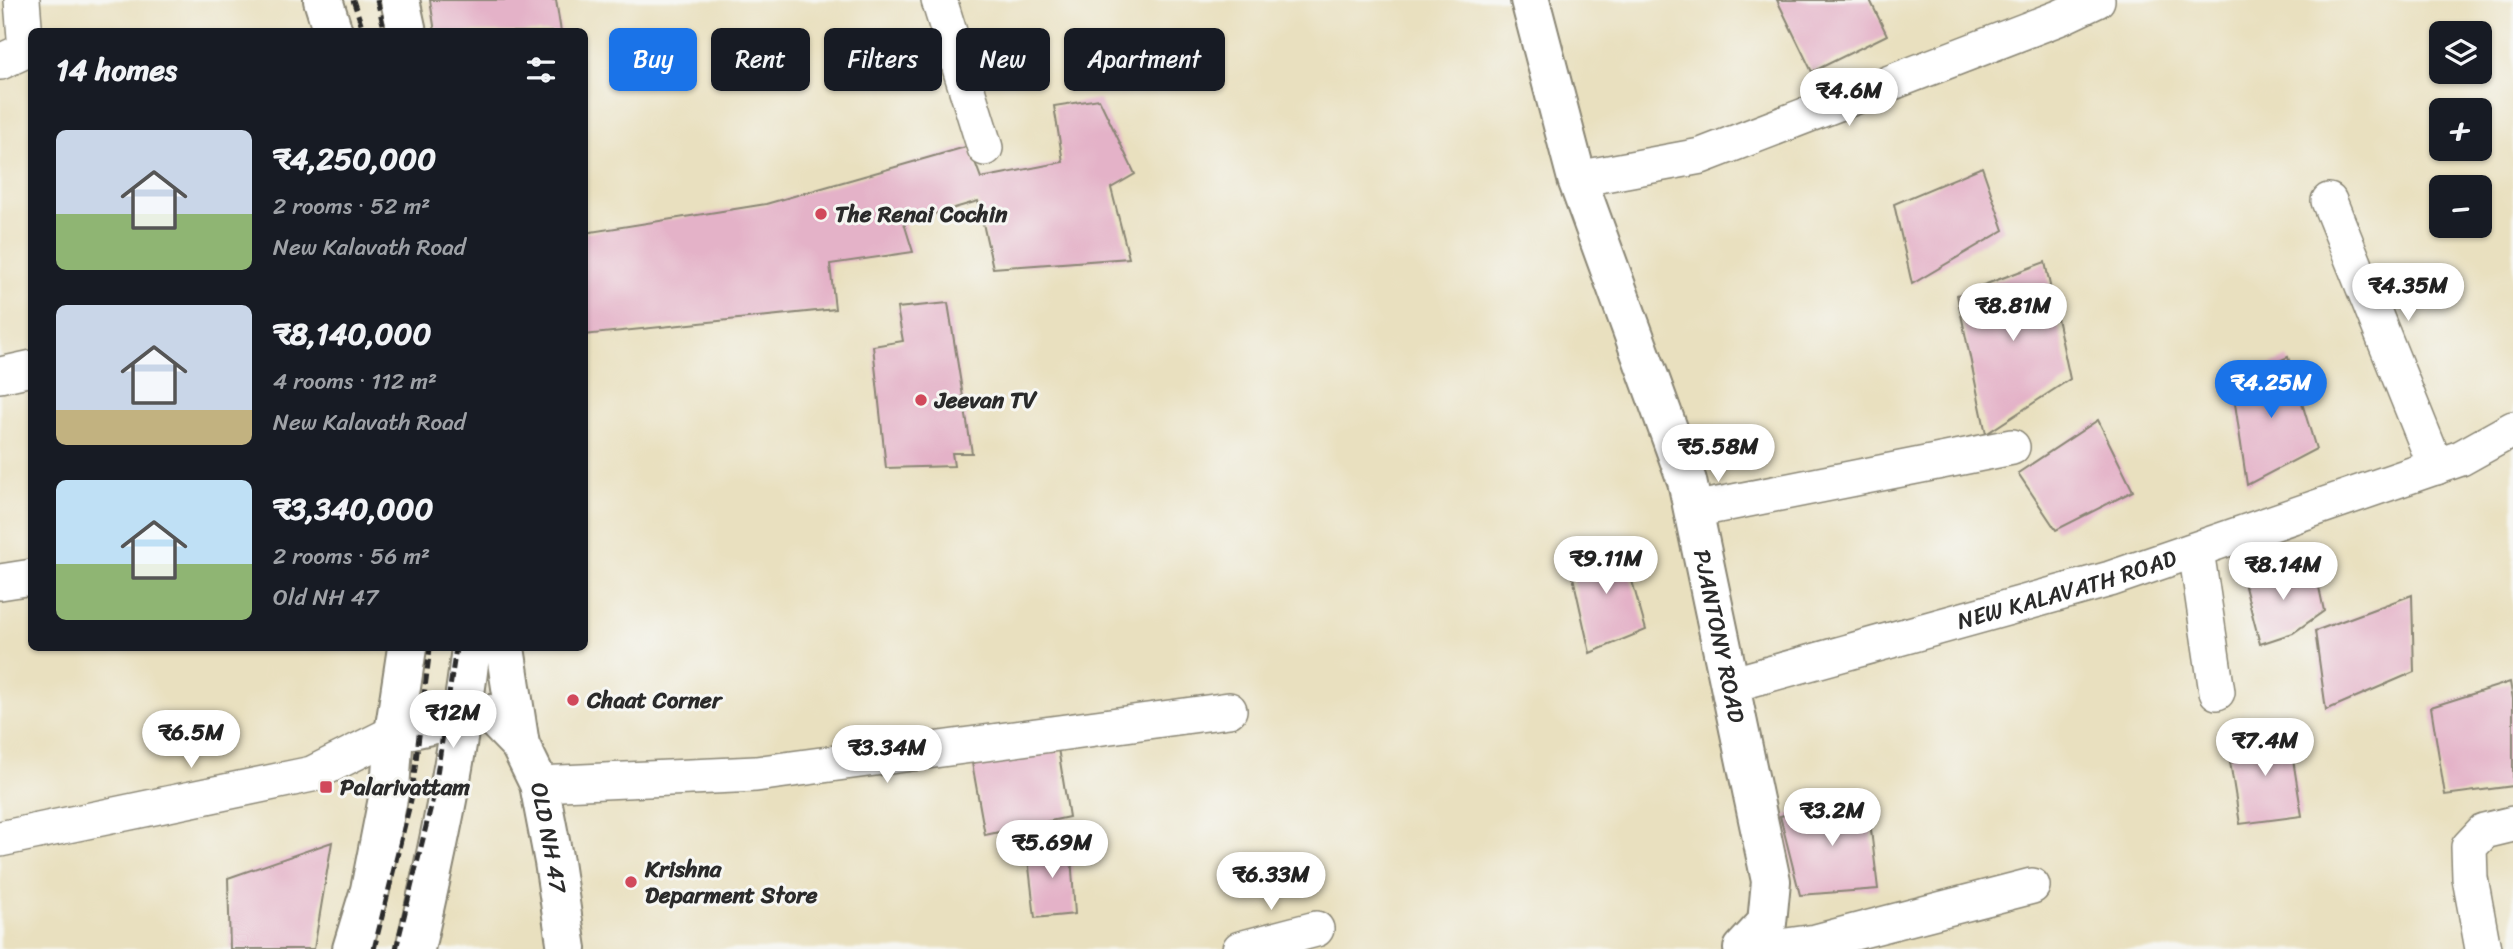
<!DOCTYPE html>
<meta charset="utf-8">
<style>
:root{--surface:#171b24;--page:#242831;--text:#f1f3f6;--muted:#9ea1a6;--accent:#1a73e8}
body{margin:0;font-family:Sriracha,sans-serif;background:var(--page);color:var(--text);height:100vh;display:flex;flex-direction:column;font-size:26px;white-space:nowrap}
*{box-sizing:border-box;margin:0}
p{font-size:23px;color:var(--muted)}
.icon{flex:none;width:38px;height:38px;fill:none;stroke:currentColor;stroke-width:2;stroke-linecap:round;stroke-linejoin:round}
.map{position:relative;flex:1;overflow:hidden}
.side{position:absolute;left:28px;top:28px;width:560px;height:623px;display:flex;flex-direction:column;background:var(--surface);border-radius:10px;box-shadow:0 2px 5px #0004}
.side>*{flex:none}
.hud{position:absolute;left:609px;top:28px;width:665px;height:63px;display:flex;gap:14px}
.tools{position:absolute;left:2429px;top:21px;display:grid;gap:14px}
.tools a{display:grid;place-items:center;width:63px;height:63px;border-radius:10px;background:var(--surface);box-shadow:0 2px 5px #0004;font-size:35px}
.price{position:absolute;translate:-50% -60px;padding:0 16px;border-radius:24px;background:#fff;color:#222;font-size:23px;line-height:46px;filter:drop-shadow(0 2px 4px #0008)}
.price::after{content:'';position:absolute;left:50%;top:42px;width:21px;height:16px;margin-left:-10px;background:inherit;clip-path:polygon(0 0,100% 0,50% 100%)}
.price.active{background:var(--accent);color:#fff}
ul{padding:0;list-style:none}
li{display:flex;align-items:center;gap:21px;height:175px;padding:0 28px}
li span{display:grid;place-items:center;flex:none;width:196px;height:140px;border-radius:10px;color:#555}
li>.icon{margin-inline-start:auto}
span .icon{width:84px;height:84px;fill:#fffc;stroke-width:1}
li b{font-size:30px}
h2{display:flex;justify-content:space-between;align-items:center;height:84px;padding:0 28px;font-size:30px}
.chip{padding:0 24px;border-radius:10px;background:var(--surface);box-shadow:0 2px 5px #0004;font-size:24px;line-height:63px}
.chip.active{background:var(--accent);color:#fff}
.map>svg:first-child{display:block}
</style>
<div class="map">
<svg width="2513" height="949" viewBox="0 0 2513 949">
<rect width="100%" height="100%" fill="#f6f6f2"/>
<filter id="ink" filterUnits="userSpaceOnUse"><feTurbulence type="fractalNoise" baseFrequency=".0143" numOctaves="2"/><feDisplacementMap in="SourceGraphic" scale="14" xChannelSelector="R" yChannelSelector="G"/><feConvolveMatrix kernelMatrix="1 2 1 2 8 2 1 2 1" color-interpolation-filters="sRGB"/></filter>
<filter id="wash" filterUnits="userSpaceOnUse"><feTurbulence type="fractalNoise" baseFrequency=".00686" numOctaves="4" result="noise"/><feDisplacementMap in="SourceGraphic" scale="28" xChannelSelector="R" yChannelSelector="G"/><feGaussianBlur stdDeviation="1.57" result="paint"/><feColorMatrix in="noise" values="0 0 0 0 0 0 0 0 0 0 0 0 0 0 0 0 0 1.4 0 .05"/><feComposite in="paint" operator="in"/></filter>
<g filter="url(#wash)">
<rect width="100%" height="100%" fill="#e9e0bf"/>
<g id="blocks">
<!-- building -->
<g fill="#e4b2c8">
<polygon points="430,0 556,0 561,32 435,32"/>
<polygon points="1777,0 1870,0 1887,35 1812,72"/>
<polygon points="1099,99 1135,174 1111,188 1129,258 993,268 978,201 904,223 913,252 830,264 835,309 584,335 584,233 766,204 969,146 981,178 1063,162 1054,106"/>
<polygon points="1982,167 2004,230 1912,284 1894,204"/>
<polygon points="2045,262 2070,379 1986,434 1957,295"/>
<polygon points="948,303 972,453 952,453 954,466 886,468 873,346 903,341 897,308"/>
<polygon points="2288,357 2316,449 2247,485 2232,383"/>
<polygon points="2098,420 2133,491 2056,530 2018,473"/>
<polygon points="1620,539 1646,630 1590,653 1569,559"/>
<polygon points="2315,568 2324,611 2293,633 2260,644 2243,579"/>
<polygon points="2412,595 2414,672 2326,710 2315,631"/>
<polygon points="2510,682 2513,699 2513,786 2445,795 2431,707"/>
<polygon points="2288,728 2302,816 2240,824 2227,743"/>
<polygon points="1057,742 1069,817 985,835 972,763"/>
<polygon points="1867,796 1878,889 1800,895 1780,816"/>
<polygon points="1070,841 1075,914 1035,918 1027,850"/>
<polygon points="332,842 314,949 230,949 228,878"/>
</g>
</g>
</g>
<g filter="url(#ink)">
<use href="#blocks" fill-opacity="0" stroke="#8a8675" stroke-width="2"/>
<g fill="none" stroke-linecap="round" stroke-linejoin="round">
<defs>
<g id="minor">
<polyline points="939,0 985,148"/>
<polyline points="0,62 26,50 22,0"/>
<polyline points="1577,179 1701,156 2061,17 2097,0"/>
<polyline points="2329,201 2436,467"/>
<polyline points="0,375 32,368"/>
<polyline points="1693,510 2012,447"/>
<polyline points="2196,550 2217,692"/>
<polyline points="0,582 32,577"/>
<path id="s1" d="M1730,685L2110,579L2461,458L2513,429"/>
<polyline points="539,784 756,774 1229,710"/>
<polyline points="0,839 312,774 394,733"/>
<polyline points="1752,940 1779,947 1816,942 2032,886"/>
<polyline points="1240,949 1316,929"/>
<polyline points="2483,949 2470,878 2469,847 2484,831 2513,824"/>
</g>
<g id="tertiary">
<path id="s2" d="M1530,0L1577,179L1687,481L1771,881L1767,923L1743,949"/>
<polyline points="394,733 463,718 490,714 520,745"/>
</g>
<g id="primary">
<polyline points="323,0 333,32"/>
<polyline points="400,0 407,32"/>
<path id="s3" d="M505,648L520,745L539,784L554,862L567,949"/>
<polyline points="352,949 370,890 390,788 394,733 407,648"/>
<path d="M415,949C438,849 459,750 471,648"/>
</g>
</defs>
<!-- minor casing -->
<use href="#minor" stroke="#8a8675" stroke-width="38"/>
<!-- tertiary casing -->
<use href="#tertiary" stroke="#8a8675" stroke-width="42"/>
<!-- primary casing -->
<use href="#primary" stroke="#8a8675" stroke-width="42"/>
<!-- minor -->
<use href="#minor" stroke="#fff" stroke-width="35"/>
<!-- tertiary -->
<use href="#tertiary" stroke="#fff" stroke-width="38"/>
<!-- primary -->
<use href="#primary" stroke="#fff" stroke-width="38"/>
<!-- rail -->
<g stroke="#2b2b2b" stroke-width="5" stroke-dasharray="10 5" stroke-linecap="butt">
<polyline points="353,0 364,32"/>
<polyline points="377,0 385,32"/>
<polyline points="374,949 411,800 430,648"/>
<polyline points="396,949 434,794 456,648"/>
</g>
</g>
</g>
<!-- markers -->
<g fill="#d1495b" stroke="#f6f6f2" stroke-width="2.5">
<circle cx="821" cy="214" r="7"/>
<circle cx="921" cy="400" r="7"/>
<circle cx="573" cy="700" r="7"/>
<rect x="319" y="780" width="14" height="14" rx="3.5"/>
<circle cx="631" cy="882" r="7"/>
</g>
<g text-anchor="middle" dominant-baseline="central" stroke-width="6" stroke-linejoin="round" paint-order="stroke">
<!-- poi labels -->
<g font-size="23" font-weight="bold" fill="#2b2b2b" stroke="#f6f6f2" text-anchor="start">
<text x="835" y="214">The Renai Cochin</text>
<text x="935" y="400">Jeevan TV</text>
<text x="587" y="700">Chaat Corner</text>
<text x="340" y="787">Palarivattam</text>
<text x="645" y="869">Krishna<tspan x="645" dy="26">Deparment Store</tspan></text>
</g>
<!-- street labels -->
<g font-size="23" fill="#2b2b2b" stroke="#f6f6f2">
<text stroke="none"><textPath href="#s1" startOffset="350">NEW KALAVATH ROAD</textPath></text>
<text stroke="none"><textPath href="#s2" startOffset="665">PJANTONY ROAD</textPath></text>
<text stroke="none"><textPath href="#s3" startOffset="196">OLD NH 47</textPath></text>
</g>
</g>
</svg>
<div class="tools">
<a><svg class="icon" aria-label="layers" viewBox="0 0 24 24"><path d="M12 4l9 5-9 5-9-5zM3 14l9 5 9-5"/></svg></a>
<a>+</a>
<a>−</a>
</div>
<b class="price" style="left:1849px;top:128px">₹4.6M</b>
<b class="price" style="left:2408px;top:323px">₹4.35M</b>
<b class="price" style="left:2013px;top:343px">₹8.81M</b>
<b class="price active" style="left:2271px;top:420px">₹4.25M</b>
<b class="price" style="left:1718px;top:484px">₹5.58M</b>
<b class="price" style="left:1606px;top:596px">₹9.11M</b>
<b class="price" style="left:2283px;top:602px">₹8.14M</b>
<b class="price" style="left:453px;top:750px">₹12M</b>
<b class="price" style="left:191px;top:770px">₹6.5M</b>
<b class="price" style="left:2265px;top:778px">₹7.4M</b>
<b class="price" style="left:887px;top:785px">₹3.34M</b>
<b class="price" style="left:1832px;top:848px">₹3.2M</b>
<b class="price" style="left:1052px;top:880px">₹5.69M</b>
<b class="price" style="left:1271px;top:912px">₹6.33M</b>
<div class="hud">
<a class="chip active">Buy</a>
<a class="chip">Rent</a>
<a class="chip">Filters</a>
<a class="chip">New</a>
<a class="chip">Apartment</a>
</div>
<section class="side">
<h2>14 homes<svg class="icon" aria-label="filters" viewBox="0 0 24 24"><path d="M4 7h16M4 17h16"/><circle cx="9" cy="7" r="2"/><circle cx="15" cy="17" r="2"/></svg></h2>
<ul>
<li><span style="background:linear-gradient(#c9d6e8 60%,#8fb573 0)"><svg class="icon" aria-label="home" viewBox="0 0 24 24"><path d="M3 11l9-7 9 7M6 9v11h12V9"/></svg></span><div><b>₹4,250,000</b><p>2 rooms · 52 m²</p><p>New Kalavath Road</p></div></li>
<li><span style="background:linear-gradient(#c9d6e8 75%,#c2b280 0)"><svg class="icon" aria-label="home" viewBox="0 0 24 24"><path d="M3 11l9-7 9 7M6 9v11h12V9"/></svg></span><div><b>₹8,140,000</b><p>4 rooms · 112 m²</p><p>New Kalavath Road</p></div></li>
<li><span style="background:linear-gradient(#bfe0f5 60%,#8fb573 0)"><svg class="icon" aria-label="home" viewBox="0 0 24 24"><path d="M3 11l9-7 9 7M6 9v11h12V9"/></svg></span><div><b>₹3,340,000</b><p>2 rooms · 56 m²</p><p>Old NH 47</p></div></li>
</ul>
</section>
</div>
